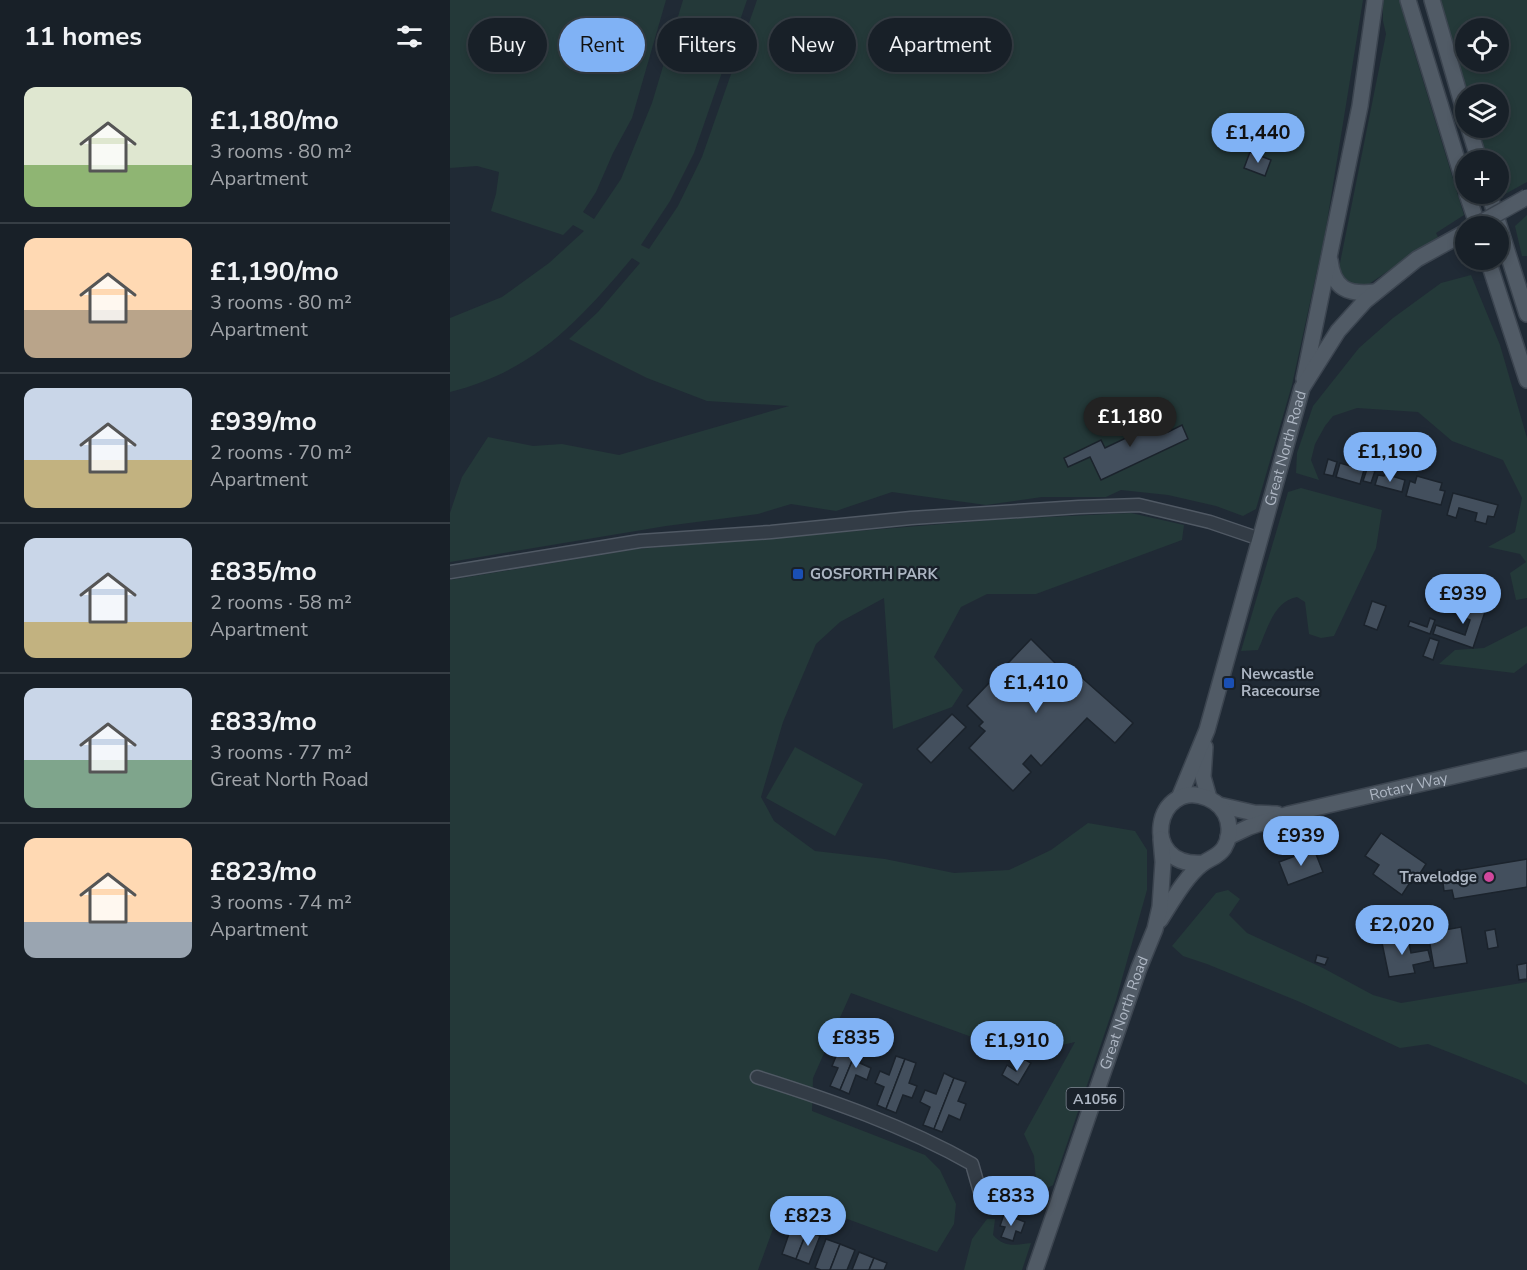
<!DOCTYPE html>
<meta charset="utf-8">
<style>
:root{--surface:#182028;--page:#252d34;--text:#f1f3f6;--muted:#9fa3a8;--line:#363e45;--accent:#80b2f5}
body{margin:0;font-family:"Nunito Sans",sans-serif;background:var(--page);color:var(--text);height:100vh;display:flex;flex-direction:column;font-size:22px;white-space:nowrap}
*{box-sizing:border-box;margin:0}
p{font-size:20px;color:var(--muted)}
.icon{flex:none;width:33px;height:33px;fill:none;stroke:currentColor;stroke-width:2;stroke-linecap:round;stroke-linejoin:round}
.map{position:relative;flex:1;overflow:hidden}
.side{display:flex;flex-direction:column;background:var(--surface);width:450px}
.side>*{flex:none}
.hud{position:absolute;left:18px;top:18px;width:570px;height:54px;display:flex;gap:12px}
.fabs{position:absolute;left:1005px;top:18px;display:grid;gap:12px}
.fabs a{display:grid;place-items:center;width:54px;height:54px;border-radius:50%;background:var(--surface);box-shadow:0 3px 9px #0003,0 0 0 2px var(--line);font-size:30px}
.price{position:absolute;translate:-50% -51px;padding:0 14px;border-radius:21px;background:var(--accent);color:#111;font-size:20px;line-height:39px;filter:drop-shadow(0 2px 3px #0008)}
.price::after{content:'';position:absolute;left:50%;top:36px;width:18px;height:14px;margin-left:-9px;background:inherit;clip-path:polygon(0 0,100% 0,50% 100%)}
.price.current{background:#222;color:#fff}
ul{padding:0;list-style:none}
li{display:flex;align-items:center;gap:18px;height:150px;padding:0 24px}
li+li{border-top:2px solid var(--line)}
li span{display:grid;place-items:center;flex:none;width:168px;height:120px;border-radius:12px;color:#555}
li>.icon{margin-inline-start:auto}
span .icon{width:72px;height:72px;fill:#fffc;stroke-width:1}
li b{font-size:26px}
h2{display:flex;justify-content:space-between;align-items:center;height:72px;padding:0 24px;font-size:26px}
.tag{padding:0 21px;border-radius:27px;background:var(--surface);box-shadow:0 3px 9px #0003,0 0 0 2px var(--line);font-size:21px;line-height:54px}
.tag.current{background:var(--accent);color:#111}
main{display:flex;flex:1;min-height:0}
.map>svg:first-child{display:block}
</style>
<main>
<section class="side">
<h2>11 homes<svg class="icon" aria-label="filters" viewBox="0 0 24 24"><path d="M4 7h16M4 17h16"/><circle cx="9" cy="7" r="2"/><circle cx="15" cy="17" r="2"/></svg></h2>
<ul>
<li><span style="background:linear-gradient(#dfe7d0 65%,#8fb573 0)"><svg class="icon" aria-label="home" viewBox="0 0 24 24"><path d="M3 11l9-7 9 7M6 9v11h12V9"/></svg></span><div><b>£1,180/mo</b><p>3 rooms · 80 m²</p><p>Apartment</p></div></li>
<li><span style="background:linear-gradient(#ffd9b3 60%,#b9a48a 0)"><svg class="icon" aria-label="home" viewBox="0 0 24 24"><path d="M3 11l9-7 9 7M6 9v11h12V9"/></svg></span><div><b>£1,190/mo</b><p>3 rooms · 80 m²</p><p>Apartment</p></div></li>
<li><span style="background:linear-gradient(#c9d6e8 60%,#c2b280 0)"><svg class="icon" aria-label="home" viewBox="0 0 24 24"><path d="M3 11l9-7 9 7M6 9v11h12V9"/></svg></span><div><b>£939/mo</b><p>2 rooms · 70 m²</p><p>Apartment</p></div></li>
<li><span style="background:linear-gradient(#c9d6e8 70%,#c2b280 0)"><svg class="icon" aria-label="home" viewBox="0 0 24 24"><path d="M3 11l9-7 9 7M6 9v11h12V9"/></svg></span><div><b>£835/mo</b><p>2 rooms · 58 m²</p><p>Apartment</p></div></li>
<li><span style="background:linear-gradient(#c9d6e8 60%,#7fa58c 0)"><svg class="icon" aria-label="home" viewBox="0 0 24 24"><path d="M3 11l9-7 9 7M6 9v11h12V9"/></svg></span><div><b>£833/mo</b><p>3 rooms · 77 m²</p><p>Great North Road</p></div></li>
<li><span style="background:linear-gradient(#ffd9b3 70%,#9aa5b1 0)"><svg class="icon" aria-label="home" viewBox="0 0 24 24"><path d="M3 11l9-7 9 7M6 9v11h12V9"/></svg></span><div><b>£823/mo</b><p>3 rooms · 74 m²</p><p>Apartment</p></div></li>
</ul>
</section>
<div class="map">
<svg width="1077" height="1270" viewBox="0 0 1077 1270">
<rect width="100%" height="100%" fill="#202a35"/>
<!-- green -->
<g fill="#243939" fill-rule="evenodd">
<path d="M0,0H216L182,118L163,153L146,192L133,212L144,219L171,179L202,103L233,0H297L244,153L220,201L191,245L199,249L228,206L252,157L307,0H913L875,234L842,385L806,509L793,516L766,506L718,495L671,490L656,497H592L536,505L442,492L386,511L341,504L308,514L216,526L0,562V513L12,477L38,437L83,446L112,444L169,455L339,406L257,401L197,378L119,339L148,312L190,263L182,258C128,322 84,371 0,392V318L52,297L99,263L134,231L123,225L113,235L41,211L46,194L49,172L27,166L0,168Z"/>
<path d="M933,0H951L959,35L1014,215L986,233L988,237L919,284C904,287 898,283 888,273L936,34L933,21Z"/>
<path d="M990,0H1077V182L1048,198V160H1037L1028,128H1048V94H1018ZM1016,28H1048V62H1016Z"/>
<polygon points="1077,215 1077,256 1072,256 1065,226"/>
<polygon points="1021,275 1050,345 1077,438 1077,598 1066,600 1060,573 1076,562 1070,554 1038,547 1065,532 1072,498 1053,460 1002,441 968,412 907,408 883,416 875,426 865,444 861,460 869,480 846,473 847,453 863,406 909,348 943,318 991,283"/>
<path d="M851,488L932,510L926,548L884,636L871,638L859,634L855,602L847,597C823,602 817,630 808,650L791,651L838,492Z"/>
<polygon points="681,513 734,525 732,540 586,594 537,594 511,607 484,657 513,690 502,707 443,729 434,598 390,622 366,644 333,722 311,797 324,821 365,851 435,859 504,873 559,870 601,850 638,823 685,831 697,850 697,890 666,1000 603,1185 587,1194 584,1156 574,1134 625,1042 586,1051 541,1044 401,993 363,1078 362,1111 475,1155 490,1170 506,1204 504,1224 487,1252 335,1196 308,1270 0,1270 0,580 187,549 554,519"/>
<polygon points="1077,626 1077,663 1064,673 989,664 1005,650 1034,648"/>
<polygon points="345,747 413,784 385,836 316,798"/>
<polygon points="778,890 790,899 779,915 797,933 873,968 923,995 951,1003 1077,982 1077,1085 1070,1080 978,1044 950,1048 850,1002 757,964 733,956 722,946 766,893"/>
<path d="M537,1219H545L543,1235C555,1248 564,1245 581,1243L572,1270H514L522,1239Z"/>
</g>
<!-- building -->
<g fill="#434f5d" stroke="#1b232c" stroke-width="1.5">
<polygon points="800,152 821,160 815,176 794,168"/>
<polygon points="709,413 718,432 732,425 738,439 651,480 640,457 618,467 614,458 651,440 655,448 699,427 695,420"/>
<polygon points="878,459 887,462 883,476 874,474"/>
<polygon points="890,463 914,470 910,484 886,477"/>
<polygon points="917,469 925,471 921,483 913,481"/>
<polygon points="935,474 955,480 952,492 925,485 928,475 934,476"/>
<polygon points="967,476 992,483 990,490 995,491 991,505 956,496 960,481 965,483"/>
<polygon points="1003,493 1048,505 1044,517 1038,516 1036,524 1025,521 1027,513 1009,508 1006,518 997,515"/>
<polygon points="981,584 1001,592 995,608 975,601"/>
<polygon points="922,601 936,606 927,630 914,625"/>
<polygon points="1003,601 1035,612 1023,648 983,634 986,625 1015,635 1020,620 1000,612"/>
<polygon points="980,618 985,620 980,634 958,626 960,621 977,627"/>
<polygon points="980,638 989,641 983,660 973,656"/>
<polygon points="581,639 616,674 621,668 683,723 665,743 637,718 591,766 581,755 573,764 581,772 563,791 519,748 535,731 529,726 533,722 517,706"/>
<polygon points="502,714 516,727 481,763 467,749"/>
<polygon points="931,833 976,864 969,875 966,873 952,895 923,874 929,865 915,856"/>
<polygon points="864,849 873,872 838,885 829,862"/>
<polygon points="1077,859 1077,887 1004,899 1002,890 994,891 993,883 1001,882 999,872"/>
<polygon points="1011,927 1017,963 984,968 978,933"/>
<polygon points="1045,929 1048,947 1038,949 1035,931"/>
<polygon points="957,934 961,953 978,950 981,961 963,965 965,973 939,977 931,938"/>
<polygon points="867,955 878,958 875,965 865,962"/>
<polygon points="1077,963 1077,979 1069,980 1067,965"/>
<polygon points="400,1038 410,1042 390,1090 380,1086 388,1068 382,1066 387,1054 393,1056"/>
<polygon points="410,1042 418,1045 410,1063 421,1068 417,1080 406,1075 399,1094 390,1090"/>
<polygon points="446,1056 455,1059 436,1109 427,1105 434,1087 425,1083 430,1071 439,1075"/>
<polygon points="455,1059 466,1063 459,1083 467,1086 462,1098 453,1095 446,1113 436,1109"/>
<polygon points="574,1059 581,1063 568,1085 552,1075 557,1065 566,1071"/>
<polygon points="494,1073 504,1078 484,1129 473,1125 480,1107 470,1102 475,1090 486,1094"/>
<polygon points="504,1078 516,1082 508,1101 516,1104 510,1120 499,1115 492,1132 484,1129"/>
<polygon points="554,1214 575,1222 571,1233 566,1231 563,1241 551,1237 555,1227 550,1226"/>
<polygon points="342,1225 357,1231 346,1259 332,1254"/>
<polygon points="357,1231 370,1236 359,1264 346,1259"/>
<polygon points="376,1239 390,1244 380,1270 371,1270 365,1268"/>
<polygon points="390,1244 405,1250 397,1270 380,1270"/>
<polygon points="409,1252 424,1258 419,1270 402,1270"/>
<polygon points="424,1258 437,1263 434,1270 419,1270"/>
</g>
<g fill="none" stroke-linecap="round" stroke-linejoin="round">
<defs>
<g id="minor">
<polyline points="0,572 190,541 321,532 461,518 629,507 689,505 760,522 810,539"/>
<path d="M307,1077C380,1100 455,1126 522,1164L532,1199"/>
</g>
<g id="major">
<polyline points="958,0 1016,189"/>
<polyline points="982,0 1016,117"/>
<polyline points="1019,128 1029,160"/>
<polyline points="1017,194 1028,226"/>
<polyline points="1039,194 1077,314"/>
<path d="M880,260C883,289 898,295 925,292"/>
<polyline points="1038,260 1077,380"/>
<polyline points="854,379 910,106 925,0"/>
<polyline points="755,747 753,777 759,798"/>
<path id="s1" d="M729,798L757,730L852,388L888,331L915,301L967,259L1016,232"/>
<polyline points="769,805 804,813 827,814"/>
<path id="s2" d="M778,837L799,827L839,814L1077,759"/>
<path d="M710,920C721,903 736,876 752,864C760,858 768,857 774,848C779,840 780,830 778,821C775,810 767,802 757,798C706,777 687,868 753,863"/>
<path id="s3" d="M585,1270L689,968L705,929L710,907L713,862L711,839"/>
</g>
</defs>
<!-- minor casing -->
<use href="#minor" stroke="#505964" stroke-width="15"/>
<!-- major casing -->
<use href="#major" stroke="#3c4550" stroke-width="18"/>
<!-- minor -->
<use href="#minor" stroke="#333c46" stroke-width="12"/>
<!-- major -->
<use href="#major" stroke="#515b66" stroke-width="15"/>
<defs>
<polyline id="major-bridge" points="1025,226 1077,197"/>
</defs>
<!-- major-bridge casing -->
<use href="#major-bridge" stroke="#3c4550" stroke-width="18" stroke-linecap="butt"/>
<!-- major-bridge -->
<use href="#major-bridge" stroke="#515b66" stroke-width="15"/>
</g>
<!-- markers -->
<g fill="#1a4fb4" stroke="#19212a" stroke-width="2">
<rect x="342" y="568" width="12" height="12" rx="3"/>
<rect x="773" y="677" width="12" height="12" rx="3"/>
</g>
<circle fill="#d1479c" stroke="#19212a" stroke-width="2" cx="1039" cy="877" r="6"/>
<g text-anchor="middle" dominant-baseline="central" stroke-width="4.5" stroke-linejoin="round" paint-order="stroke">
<!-- shield labels -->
<rect fill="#19212a" stroke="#818995" stroke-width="1.5" x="616.5" y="1088" width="57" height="22" rx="4.5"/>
<g font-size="14" font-weight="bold" fill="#adb6c3">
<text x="645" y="1099">A1056</text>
</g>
<!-- street labels -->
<g font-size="15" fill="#adb6c3" stroke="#19212a">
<text stroke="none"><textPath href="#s1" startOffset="366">Great North Road</textPath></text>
<text stroke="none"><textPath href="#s2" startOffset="188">Rotary Way</textPath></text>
<text stroke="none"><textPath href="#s3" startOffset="272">Great North Road</textPath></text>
</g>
<!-- poi labels -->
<g font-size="15" font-weight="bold" fill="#adb6c3" stroke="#19212a" text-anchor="start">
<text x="360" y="574">GOSFORTH PARK</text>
<text x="791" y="674">Newcastle<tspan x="791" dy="17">Racecourse</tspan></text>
<text x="1027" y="877" text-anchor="end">Travelodge</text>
</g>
</g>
</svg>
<div class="fabs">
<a><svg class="icon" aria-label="locate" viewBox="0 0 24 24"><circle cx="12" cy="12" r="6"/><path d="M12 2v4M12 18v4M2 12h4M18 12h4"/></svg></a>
<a><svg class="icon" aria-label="layers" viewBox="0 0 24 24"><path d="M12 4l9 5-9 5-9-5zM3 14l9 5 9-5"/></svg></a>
<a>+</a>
<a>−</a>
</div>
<b class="price" style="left:808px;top:164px">£1,440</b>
<b class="price current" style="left:680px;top:448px">£1,180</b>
<b class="price" style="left:940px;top:483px">£1,190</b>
<b class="price" style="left:1013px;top:625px">£939</b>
<b class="price" style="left:586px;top:714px">£1,410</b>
<b class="price" style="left:851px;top:867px">£939</b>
<b class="price" style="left:952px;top:956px">£2,020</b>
<b class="price" style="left:406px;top:1069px">£835</b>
<b class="price" style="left:567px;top:1072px">£1,910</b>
<b class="price" style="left:561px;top:1227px">£833</b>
<b class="price" style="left:358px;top:1247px">£823</b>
<div class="hud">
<a class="tag">Buy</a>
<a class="tag current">Rent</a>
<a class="tag">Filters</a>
<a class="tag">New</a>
<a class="tag">Apartment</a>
</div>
</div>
</main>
